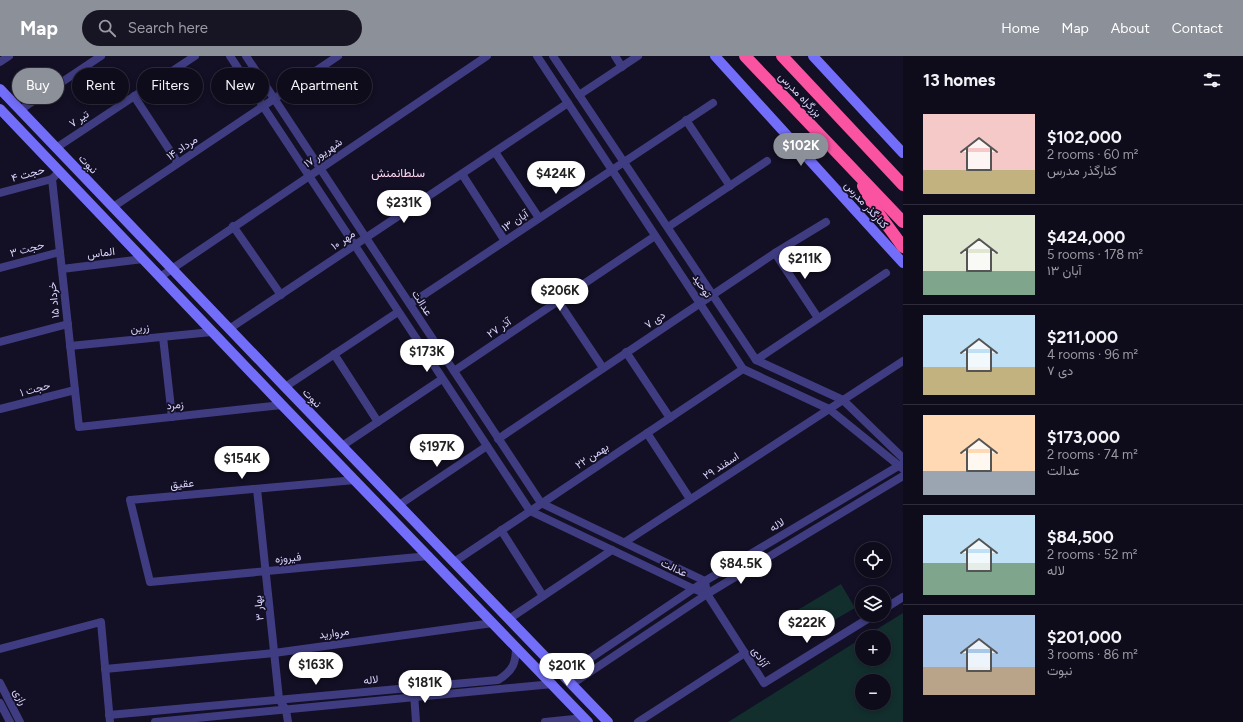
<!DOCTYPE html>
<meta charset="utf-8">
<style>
:root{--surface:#0e0b1b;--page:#171424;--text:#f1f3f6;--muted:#9b9ba3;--line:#2e2b3a;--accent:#8c9099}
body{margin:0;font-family:Figtree,Vazirmatn,sans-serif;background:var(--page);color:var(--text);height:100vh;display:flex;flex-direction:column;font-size:15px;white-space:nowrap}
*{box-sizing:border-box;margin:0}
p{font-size:13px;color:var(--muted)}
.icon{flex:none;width:22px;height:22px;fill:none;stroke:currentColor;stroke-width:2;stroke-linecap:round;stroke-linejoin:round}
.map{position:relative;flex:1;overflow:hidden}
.side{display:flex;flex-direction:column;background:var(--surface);width:340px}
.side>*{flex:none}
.banner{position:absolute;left:12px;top:12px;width:380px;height:36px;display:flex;gap:8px}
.controls{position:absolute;left:855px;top:486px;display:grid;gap:8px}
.controls a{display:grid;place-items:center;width:36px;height:36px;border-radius:50%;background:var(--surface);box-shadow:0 2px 6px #0003,0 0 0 1px var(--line);font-size:20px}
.price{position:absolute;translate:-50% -34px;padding:0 9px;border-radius:14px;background:#fff;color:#222;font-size:13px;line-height:26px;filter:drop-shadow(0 1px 2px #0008)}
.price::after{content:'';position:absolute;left:50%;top:24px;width:12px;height:9px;margin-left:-6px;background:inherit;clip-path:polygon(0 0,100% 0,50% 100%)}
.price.on{background:var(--accent);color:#fff}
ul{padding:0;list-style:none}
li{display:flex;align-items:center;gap:12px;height:100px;padding:0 20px}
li+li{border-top:1px solid var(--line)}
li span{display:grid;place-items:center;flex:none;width:112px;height:80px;border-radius:0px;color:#555}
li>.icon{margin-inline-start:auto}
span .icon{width:48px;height:48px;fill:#fffc;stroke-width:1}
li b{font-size:17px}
h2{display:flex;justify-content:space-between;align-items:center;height:48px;padding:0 20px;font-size:17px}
.chip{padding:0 14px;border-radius:18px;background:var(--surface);box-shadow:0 2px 6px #0003,0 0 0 1px var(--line);font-size:14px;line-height:36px}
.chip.on{background:var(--accent);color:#fff}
header{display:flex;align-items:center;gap:24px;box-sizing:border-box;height:56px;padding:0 20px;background:var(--accent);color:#fff}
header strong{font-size:19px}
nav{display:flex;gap:22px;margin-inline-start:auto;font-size:14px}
.search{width:280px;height:36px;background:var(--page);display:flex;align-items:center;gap:10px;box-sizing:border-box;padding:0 14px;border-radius:22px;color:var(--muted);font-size:15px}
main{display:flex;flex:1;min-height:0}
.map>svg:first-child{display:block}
</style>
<header>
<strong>Map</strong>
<div class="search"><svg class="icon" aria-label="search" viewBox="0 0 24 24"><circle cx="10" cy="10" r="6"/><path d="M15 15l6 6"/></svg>Search here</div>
<nav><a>Home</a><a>Map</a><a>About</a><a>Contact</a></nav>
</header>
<main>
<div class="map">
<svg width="903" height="666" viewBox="0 0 903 666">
<rect width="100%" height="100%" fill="#130f24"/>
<!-- green -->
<g fill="#122e2d" fill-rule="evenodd">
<polygon points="841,528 855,552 810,578 796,555"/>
<path d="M903,557V666H728L862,582V603H884V581H864ZM862,625H884V647H862Z"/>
</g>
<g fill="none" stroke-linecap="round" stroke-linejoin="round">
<!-- street -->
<g stroke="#3f3c81" stroke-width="8">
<polyline points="230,0 530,455 694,533 707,538"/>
<polyline points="246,0 541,447 705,525 707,538 764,627 874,559"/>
<polyline points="537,0 743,313 829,353 903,413"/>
<polyline points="553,0 756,304 843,344 903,402"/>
<polyline points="615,0 622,11"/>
<polyline points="0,6 9,0"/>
<polyline points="579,39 638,0"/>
<polyline points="134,40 178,107"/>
<polyline points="20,54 101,0"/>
<polyline points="686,64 730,130"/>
<polyline points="56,92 195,0"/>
<polyline points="495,96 539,162"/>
<polyline points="462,118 505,185"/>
<polyline points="52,123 79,371 282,349"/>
<polyline points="0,137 52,123 56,119"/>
<polyline points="113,151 338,0"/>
<polyline points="233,170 281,239"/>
<polyline points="668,171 767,105"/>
<polyline points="775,197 818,262"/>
<polyline points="0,212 60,196"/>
<polyline points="62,213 143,203"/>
<polyline points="160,221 487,0"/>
<polyline points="558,245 603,312"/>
<polyline points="410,248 713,47"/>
<polyline points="229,273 568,47"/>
<polyline points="163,281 172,361"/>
<polyline points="0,286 68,268"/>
<polyline points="70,290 212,276"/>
<polyline points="626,296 670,362"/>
<polyline points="334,298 378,366"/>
<polyline points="756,304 886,217"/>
<polyline points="454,315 655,180"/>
<polyline points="285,331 398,256"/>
<polyline points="0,353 75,334"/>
<polyline points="647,377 690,443"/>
<polyline points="498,383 775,197 826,166"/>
<polyline points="342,390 442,323"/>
<polyline points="355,424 130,444 150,526 429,500"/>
<polyline points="257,433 279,643 286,654 288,666"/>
<polyline points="399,449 487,390"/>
<polyline points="501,474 543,540"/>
<polyline points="625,486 903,305"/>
<polyline points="454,506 743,313"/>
<polyline points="884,553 903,541"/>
<polyline points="509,563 612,494"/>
<polyline points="0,593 101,566 110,666"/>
<polyline points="105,613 274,597 493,567"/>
<polyline points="564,620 705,525 902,408"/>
<polyline points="0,627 20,666"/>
<polyline points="572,628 707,538 903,420"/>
<polyline points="414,637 416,666"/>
<polyline points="0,647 10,666"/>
<path d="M109,659L498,624C513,615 516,607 516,591"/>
<polyline points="155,666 553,628"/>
<polyline points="545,666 584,662"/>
<polyline points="638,666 745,597"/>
</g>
<!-- secondary -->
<g stroke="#736efa" stroke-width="10">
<polyline points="715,0 903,207"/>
<polyline points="813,0 903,97"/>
<polyline points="0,33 285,331 608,666"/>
<polyline points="0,53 282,349 588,666"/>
</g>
<!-- highway -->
<g stroke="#f953a1" stroke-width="12">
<polyline points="745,0 903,166"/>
<polyline points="782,0 903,129"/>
<polyline points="863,130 876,154 903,191"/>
</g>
</g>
<g text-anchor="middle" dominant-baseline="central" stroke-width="3.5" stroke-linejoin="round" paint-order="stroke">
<!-- street labels -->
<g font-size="11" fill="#d9d4fd" stroke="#130f24">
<text transform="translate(800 39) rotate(46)">بزرگراه مدرس</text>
<text transform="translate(79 63) rotate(-34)">۷ تیر</text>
<text transform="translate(182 92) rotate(-34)">۱۴ مرداد</text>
<text transform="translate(323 97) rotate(-34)">۱۷ شهریور</text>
<text transform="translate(88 108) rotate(46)">نبوت</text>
<text transform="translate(28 118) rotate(-16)">حجت ۴</text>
<text transform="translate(866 149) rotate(48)">کنارگذر مدرس</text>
<text transform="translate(515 165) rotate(-33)">۱۳ آبان</text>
<text transform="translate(343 184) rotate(-34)">۱۰ مهر</text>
<text transform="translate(27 193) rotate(-15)">حجت ۳</text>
<text transform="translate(101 197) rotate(-7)">الماس</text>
<text transform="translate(702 230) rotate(57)">توحید</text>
<text transform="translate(54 244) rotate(-96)">۱۵ خرداد</text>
<text transform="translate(422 247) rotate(57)">عدالت</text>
<text transform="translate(655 264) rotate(-34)">۷ دی</text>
<text transform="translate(140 272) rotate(-6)">زرین</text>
<text transform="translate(499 272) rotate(-34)">۲۷ آذر</text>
<text transform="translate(35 333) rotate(-15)">حجت ۱</text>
<text transform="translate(312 342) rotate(46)">نبوت</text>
<text transform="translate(175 349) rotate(-6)">زمرد</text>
<text transform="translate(592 400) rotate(-34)">۲۲ بهمن</text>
<text transform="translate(721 410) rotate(-33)">۲۹ اسفند</text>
<text transform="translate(182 428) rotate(-5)">عقیق</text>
<text transform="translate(777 469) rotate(-31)">لاله</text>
<text transform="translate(288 502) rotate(-5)">فیروزه</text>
<text transform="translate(674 512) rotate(25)">عدالت</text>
<text transform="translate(259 552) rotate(-96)">بهار ۳</text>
<text transform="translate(334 577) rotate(-8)">مروارید</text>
<text transform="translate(760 601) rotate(57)">آزادی</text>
<text transform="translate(371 624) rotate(-5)">لاله</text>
<text transform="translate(20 641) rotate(63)">رازی</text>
</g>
<!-- neighbourhood labels -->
<g font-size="12" fill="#fed6ef" stroke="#130f24">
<text x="398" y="117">سلطانمنش</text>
</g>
</g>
</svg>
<div class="controls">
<a><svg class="icon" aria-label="locate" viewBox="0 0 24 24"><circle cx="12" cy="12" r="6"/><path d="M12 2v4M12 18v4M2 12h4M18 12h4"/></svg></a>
<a><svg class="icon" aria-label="layers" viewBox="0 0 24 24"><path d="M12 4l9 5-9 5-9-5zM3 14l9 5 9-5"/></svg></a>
<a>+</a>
<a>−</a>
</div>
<b class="price on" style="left:801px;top:111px">$102K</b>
<b class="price" style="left:556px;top:139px">$424K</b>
<b class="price" style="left:404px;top:168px">$231K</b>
<b class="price" style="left:805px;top:224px">$211K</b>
<b class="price" style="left:560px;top:256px">$206K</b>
<b class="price" style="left:427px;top:317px">$173K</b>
<b class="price" style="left:437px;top:412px">$197K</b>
<b class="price" style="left:242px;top:424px">$154K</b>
<b class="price" style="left:741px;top:529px">$84.5K</b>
<b class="price" style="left:807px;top:588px">$222K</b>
<b class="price" style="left:316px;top:630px">$163K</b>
<b class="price" style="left:567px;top:631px">$201K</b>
<b class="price" style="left:425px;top:648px">$181K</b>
<div class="banner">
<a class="chip on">Buy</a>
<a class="chip">Rent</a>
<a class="chip">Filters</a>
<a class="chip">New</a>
<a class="chip">Apartment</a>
</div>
</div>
<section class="side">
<h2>13 homes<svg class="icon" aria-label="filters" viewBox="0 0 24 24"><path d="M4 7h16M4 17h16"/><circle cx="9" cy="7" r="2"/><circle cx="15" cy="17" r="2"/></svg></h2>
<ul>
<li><span style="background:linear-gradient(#f6c9c9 70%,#c2b280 0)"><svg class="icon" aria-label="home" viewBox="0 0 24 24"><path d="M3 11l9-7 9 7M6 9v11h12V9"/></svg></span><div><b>$102,000</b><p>2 rooms · 60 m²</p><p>کنارگذر مدرس</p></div></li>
<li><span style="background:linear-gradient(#dfe7d0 70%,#7fa58c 0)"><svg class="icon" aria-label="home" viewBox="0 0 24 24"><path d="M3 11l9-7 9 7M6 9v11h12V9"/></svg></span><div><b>$424,000</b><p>5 rooms · 178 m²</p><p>۱۳ آبان</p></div></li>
<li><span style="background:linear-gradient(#bfe0f5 65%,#c2b280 0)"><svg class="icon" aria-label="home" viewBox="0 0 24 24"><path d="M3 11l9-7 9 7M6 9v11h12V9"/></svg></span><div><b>$211,000</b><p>4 rooms · 96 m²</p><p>۷ دی</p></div></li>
<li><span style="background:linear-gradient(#ffd9b3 70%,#9aa5b1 0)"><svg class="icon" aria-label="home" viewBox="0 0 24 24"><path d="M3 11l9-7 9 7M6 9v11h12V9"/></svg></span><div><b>$173,000</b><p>2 rooms · 74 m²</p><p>عدالت</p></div></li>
<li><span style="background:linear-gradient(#bfe0f5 60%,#7fa58c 0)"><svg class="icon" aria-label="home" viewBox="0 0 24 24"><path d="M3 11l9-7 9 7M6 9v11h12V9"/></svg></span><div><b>$84,500</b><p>2 rooms · 52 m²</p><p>لاله</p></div></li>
<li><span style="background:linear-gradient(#a9c7e8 65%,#b9a48a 0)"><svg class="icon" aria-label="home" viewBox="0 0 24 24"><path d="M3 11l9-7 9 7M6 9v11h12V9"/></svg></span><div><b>$201,000</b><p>3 rooms · 86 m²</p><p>نبوت</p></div></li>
</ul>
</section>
</main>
